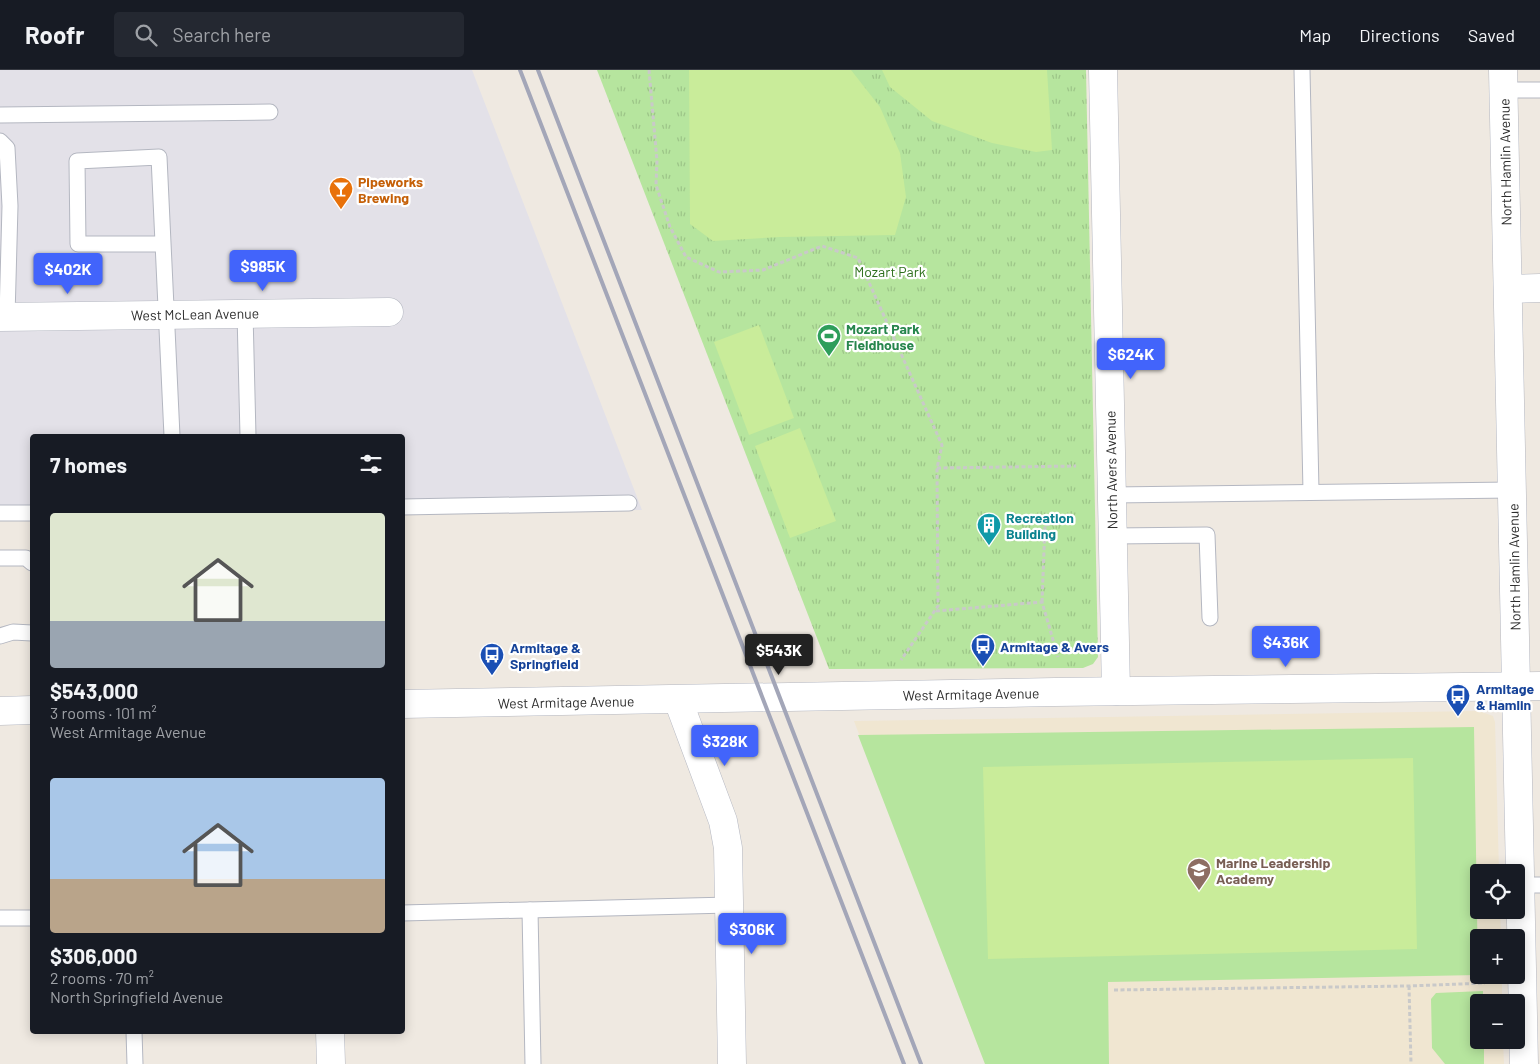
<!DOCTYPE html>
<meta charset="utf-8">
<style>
:root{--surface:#171b24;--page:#242831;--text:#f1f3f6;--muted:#9ea1a6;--line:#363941;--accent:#4264fb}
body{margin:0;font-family:Barlow,sans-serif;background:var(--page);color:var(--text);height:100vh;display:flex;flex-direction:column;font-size:19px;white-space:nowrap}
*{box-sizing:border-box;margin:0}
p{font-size:16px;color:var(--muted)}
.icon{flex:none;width:28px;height:28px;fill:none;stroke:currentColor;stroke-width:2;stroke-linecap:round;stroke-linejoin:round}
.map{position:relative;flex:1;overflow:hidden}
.details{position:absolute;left:30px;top:364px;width:375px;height:600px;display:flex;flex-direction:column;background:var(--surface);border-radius:5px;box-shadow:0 2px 12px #0003}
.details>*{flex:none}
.tools{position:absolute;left:1470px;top:794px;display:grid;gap:10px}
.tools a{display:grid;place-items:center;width:55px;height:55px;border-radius:5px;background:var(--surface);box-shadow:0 2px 12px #0003;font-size:25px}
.price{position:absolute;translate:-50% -42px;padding:0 11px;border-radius:5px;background:var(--accent);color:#fff;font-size:16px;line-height:32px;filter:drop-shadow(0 1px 2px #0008)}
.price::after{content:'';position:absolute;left:50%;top:30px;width:15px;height:11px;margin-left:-8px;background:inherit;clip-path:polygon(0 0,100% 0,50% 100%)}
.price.current{background:#222;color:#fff}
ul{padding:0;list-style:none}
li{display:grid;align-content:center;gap:10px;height:265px;padding:0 20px}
li span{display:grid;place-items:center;height:155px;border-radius:5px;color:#555}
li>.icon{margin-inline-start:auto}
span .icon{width:90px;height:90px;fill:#fffc;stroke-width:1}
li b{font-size:21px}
h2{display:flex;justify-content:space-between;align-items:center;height:60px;padding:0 20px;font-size:21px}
header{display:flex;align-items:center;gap:30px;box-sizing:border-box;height:70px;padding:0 25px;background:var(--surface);border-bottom:1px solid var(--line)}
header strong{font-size:24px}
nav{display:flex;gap:28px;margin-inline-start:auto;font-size:18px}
.search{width:350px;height:45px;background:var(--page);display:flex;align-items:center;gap:12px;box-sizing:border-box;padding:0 18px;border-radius:5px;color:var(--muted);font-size:19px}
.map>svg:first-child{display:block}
</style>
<header>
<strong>Roofr</strong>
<div class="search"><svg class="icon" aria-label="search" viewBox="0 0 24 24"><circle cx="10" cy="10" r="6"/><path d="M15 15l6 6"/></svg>Search here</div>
<nav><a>Map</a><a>Directions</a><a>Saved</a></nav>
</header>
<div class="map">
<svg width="1540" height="994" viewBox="0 0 1540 994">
<defs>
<pattern id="park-tufts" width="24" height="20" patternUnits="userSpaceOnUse" patternTransform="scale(1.25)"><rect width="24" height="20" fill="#b6e59e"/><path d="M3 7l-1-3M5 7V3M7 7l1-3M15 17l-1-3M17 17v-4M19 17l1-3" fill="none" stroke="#9dc588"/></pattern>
</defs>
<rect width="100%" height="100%" fill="#efe9e1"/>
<!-- industrial -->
<polygon fill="#e3e1e8" points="0,0 472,0 642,440 403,442 402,366 32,366 32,446 0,446"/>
<!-- education -->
<polygon fill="#f0e6d1" points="1479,641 1493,646 1495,652 1499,802 1479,802 1479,840 1500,840 1501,867 1479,868 1479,905 1502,905 1502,932 1479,932 1479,970 1503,970 1504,994 985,994 854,651"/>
<!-- grass -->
<g fill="#b6e59e">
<polygon points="1474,657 1478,905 1108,912 1109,994 985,994 858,665"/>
<polygon points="1483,921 1483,932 1479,932 1479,970 1484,970 1484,994 1445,994 1432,978 1431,929 1436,923"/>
</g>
<!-- park -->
<polygon fill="url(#park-tufts)" points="597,0 1086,0 1098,587 1093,594 1083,598 829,599"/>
<!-- pitch -->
<g fill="#c9ec9a">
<polygon points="689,0 851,0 880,37 900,83 906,127 895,165 780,167 713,171 690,154"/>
<polygon points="882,0 1047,0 1052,80 1036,82 992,73 932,51 890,17"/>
<polygon points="759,255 794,348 749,365 714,272"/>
<polygon points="800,358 836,451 790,468 755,376"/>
<polygon points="1413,688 1417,879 988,889 983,697"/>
</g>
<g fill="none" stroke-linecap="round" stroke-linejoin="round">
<defs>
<g id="service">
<polyline points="1302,0 1311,421"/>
<polyline points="1503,20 1540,20"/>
<polyline points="0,45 270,42"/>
<polyline points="0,71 7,78 10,136 7,247"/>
<polyline points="163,174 78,174 77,91 159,87 172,366"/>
<polyline points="245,243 248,366"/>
<polyline points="1112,425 1512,420"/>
<polyline points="402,437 629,433"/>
<polyline points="0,443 32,443"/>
<polyline points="1113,466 1207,465 1210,548"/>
<polyline points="0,488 26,488 32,493"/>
<polyline points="0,566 13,562 32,563"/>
<polyline points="1521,815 1540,815"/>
<polyline points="530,840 533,994"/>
<polyline points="402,843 729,835"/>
<polyline points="0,848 32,848"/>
<polyline points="134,961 135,994"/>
</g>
<g id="minor">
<polyline points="1103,0 1116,621"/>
<polyline points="1503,0 1524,994"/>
<polyline points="1508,219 1540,218"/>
<polyline points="0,247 389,242"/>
<polyline points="678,630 723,751 728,778 732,994"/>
<polyline points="330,961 331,994"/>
</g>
<g id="secondary">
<polyline points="402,634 1055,622 1540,616"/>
<polyline points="0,641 32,640"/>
</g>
</defs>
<!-- service casing -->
<use href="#service" stroke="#b4b7c1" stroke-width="17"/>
<!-- minor casing -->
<use href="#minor" stroke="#b4b7c1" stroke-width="29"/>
<!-- secondary casing -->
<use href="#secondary" stroke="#b4b7c1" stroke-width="29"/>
<!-- path -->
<g stroke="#c9c9c9" stroke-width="3" stroke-dasharray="4 2.5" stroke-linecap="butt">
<polyline points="649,0 657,91 656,115 670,157 686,187 719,202 763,200 822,176 858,188 942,375 937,398 938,536 901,590"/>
<polyline points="937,398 1076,396"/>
<polyline points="1042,532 1045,455 1077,449"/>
<polyline points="936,541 1042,532 1058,587"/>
<polyline points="1409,916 1411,994"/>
<polyline points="1114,920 1409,916 1485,913"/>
</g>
<!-- service -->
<use href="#service" stroke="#fff" stroke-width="15"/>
<!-- minor -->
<use href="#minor" stroke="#fff" stroke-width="28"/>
<!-- secondary -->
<use href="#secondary" stroke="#fff" stroke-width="28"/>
<!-- rail -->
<g stroke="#a3a6b8" stroke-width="4">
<polyline points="520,0 904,994"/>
<polyline points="538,0 921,994"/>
</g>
</g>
<!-- icons -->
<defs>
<symbol id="bar-pin" viewBox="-11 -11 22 30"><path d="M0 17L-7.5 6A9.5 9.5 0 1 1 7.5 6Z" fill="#e8710a" stroke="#fff"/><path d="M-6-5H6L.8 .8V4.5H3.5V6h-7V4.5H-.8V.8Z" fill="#fff"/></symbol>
<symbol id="stadium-pin" viewBox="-11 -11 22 30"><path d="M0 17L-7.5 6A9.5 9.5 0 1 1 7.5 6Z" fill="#2e9e5b" stroke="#fff"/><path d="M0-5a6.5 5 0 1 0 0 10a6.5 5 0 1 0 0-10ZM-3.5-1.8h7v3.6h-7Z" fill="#fff"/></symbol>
<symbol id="building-pin" viewBox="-11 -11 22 30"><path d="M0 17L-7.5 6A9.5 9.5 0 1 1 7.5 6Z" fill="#0f9aa8" stroke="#fff"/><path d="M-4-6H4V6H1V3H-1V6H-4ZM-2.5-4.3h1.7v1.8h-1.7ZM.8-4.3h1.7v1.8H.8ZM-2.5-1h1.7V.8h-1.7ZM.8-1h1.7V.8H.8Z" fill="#fff"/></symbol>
<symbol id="bus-pin" viewBox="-11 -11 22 30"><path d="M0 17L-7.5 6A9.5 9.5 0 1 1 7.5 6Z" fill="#1a4fb4" stroke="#fff"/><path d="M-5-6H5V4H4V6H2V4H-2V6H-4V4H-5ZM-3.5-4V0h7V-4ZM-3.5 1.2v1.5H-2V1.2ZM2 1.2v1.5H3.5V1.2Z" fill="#fff"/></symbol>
<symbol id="school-pin" viewBox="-11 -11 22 30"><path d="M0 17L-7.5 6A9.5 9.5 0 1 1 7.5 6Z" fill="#8d6e63" stroke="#fff"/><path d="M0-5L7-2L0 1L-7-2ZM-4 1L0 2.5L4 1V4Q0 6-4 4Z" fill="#fff"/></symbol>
</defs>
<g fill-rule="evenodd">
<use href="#bar-pin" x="327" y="105" width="28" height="38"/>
<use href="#stadium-pin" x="815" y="252" width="28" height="38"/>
<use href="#building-pin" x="975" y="441" width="28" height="38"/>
<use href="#bus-pin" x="969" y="562" width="28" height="38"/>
<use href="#bus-pin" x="478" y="571" width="28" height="38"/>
<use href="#bus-pin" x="1444" y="612" width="28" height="38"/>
<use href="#school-pin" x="1185" y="786" width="28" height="38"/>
</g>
<g text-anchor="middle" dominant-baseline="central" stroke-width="4.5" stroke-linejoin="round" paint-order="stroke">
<!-- street labels -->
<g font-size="14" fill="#2e2e2e" stroke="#fff">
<text transform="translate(1505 92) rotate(-91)">North Hamlin Avenue</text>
<text transform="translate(195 244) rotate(-1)">West McLean Avenue</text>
<text transform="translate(1111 400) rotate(-91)">North Avers Avenue</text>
<text transform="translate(1514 497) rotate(-91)">North Hamlin Avenue</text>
<text transform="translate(971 624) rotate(-1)">West Armitage Avenue</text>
<text transform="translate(566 632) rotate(-1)">West Armitage Avenue</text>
</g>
<!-- food labels -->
<g font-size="14" font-weight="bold" fill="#c56008" stroke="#fff" text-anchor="start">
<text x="358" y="111">Pipeworks<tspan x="358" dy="16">Brewing</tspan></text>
</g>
<!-- park labels -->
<g font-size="14" fill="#2c6e1b" stroke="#fff">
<text x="890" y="201">Mozart Park</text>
</g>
<!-- leisure labels -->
<g font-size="14" font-weight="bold" fill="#27864d" stroke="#fff" text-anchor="start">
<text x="846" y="258">Mozart Park<tspan x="846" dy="16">Fieldhouse</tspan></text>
</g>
<!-- culture labels -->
<g font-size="14" font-weight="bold" fill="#0d838f" stroke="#fff" text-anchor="start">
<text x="1006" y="447">Recreation<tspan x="1006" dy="16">Building</tspan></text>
</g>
<!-- transit labels -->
<g font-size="14" font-weight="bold" fill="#164399" stroke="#fff" text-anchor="start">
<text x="1000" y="576">Armitage &amp; Avers</text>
<text x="510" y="577">Armitage &amp;<tspan x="510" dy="16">Springfield</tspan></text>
<text x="1476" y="618">Armitage<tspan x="1476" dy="16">&amp; Hamlin</tspan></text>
</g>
<!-- education labels -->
<g font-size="14" font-weight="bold" fill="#785e54" stroke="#fff" text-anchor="start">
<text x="1216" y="792">Marine Leadership<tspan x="1216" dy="16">Academy</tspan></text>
</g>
</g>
</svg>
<div class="tools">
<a><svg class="icon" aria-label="locate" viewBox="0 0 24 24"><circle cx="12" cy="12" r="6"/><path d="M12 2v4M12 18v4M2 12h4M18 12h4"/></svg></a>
<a>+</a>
<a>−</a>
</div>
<b class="price" style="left:263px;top:222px">$985K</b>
<b class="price" style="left:68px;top:225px">$402K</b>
<b class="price" style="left:1131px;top:310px">$624K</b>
<b class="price" style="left:1286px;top:598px">$436K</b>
<b class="price current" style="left:779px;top:606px">$543K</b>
<b class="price" style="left:725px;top:697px">$328K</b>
<b class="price" style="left:752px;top:885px">$306K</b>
<section class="details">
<h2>7 homes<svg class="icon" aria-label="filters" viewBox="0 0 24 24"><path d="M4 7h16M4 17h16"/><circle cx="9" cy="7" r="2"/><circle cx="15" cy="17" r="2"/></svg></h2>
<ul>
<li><span style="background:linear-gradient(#dfe7d0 70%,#9aa5b1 0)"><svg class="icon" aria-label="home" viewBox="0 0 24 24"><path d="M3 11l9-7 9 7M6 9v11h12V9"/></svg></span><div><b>$543,000</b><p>3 rooms · 101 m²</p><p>West Armitage Avenue</p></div></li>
<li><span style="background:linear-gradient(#a9c7e8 65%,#b9a48a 0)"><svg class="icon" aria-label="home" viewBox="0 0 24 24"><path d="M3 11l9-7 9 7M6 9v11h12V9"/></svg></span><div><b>$306,000</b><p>2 rooms · 70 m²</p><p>North Springfield Avenue</p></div></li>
</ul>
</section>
</div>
